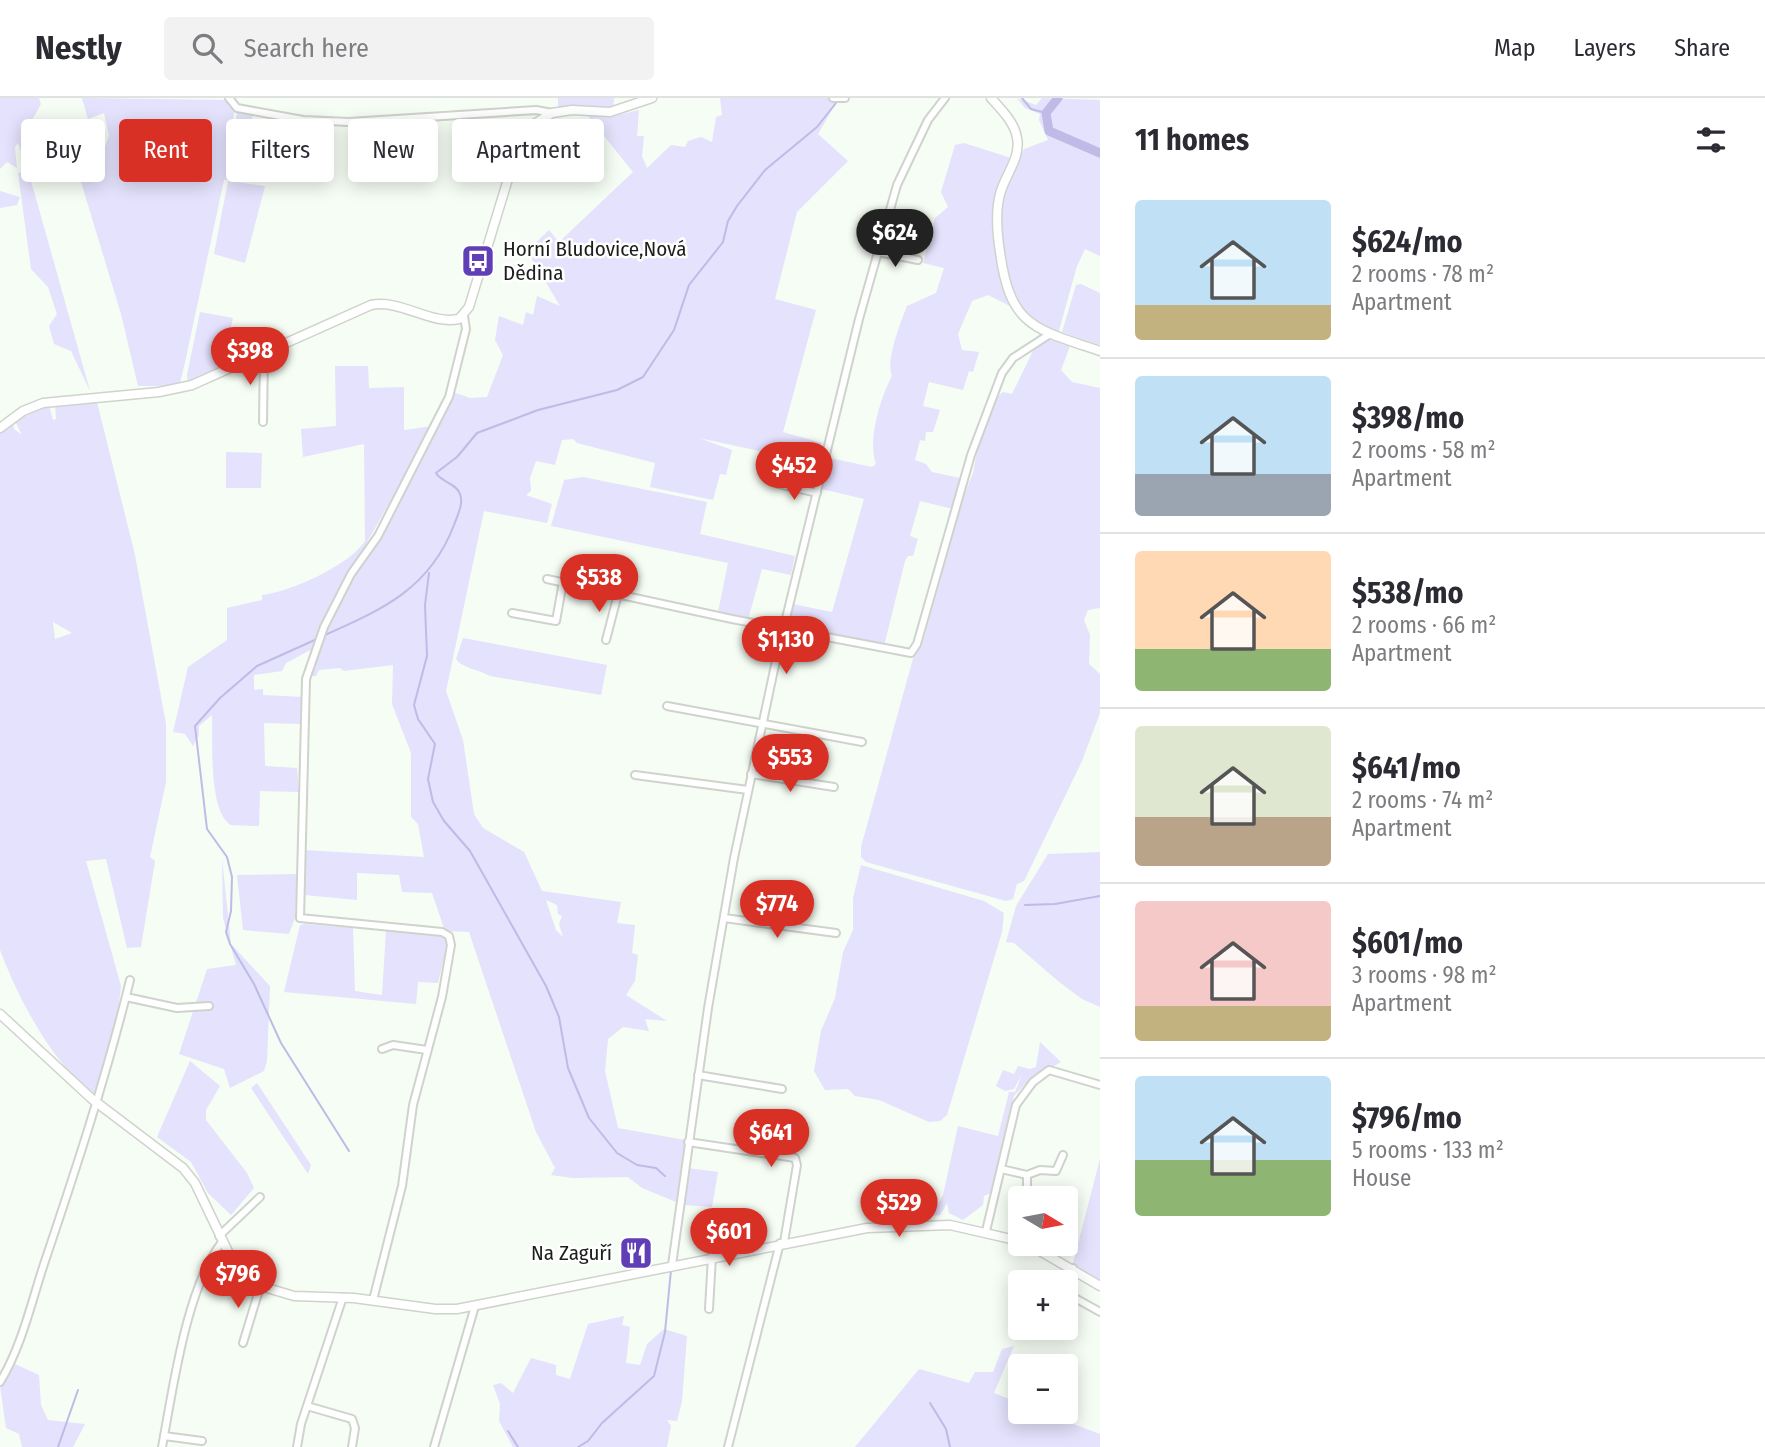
<!DOCTYPE html>
<meta charset="utf-8">
<style>
:root{--surface:#fff;--page:#f2f2f3;--text:#2b2b33;--muted:#7c7c81;--line:#e1e1e2;--accent:#d93025}
body{margin:0;font-family:"Fira Sans Condensed",sans-serif;background:var(--page);color:var(--text);height:100vh;display:flex;flex-direction:column;font-size:26px;white-space:nowrap}
*{box-sizing:border-box;margin:0}
p{font-size:23px;color:var(--muted)}
.icon{flex:none;width:38px;height:38px;fill:none;stroke:currentColor;stroke-width:2;stroke-linecap:round;stroke-linejoin:round}
.map{position:relative;flex:1;overflow:hidden}
.panel{display:flex;flex-direction:column;background:var(--surface);width:665px}
.panel>*{flex:none}
.banner{position:absolute;left:21px;top:21px;width:665px;height:63px;display:flex;gap:14px}
.needle{width:46px;rotate:100deg}
.buttons{position:absolute;left:1008px;top:1088px;display:grid;gap:14px}
.buttons a{display:grid;place-items:center;width:70px;height:70px;border-radius:7px;background:var(--surface);box-shadow:0 4px 18px #0003;font-size:35px}
.price{position:absolute;translate:-50% -60px;padding:0 16px;border-radius:24px;background:var(--accent);color:#fff;font-size:23px;line-height:46px;filter:drop-shadow(0 2px 4px #0008)}
.price::after{content:'';position:absolute;left:50%;top:42px;width:21px;height:16px;margin-left:-10px;background:inherit;clip-path:polygon(0 0,100% 0,50% 100%)}
.price.current{background:#222;color:#fff}
ul{padding:0;list-style:none}
li{display:flex;align-items:center;gap:21px;height:175px;padding:0 35px}
li+li{border-top:2px solid var(--line)}
li span{display:grid;place-items:center;flex:none;width:196px;height:140px;border-radius:7px;color:#555}
li>.icon{margin-inline-start:auto}
span .icon{width:84px;height:84px;fill:#fffc;stroke-width:1}
li b{font-size:30px}
h2{display:flex;justify-content:space-between;align-items:center;height:84px;padding:0 35px;font-size:30px}
.pill{padding:0 24px;border-radius:7px;background:var(--surface);box-shadow:0 4px 18px #0003;font-size:24px;line-height:63px}
.pill.current{background:var(--accent);color:#fff}
header{display:flex;align-items:center;gap:42px;box-sizing:border-box;height:98px;padding:0 35px;background:var(--surface);border-bottom:2px solid var(--line)}
header strong{font-size:33px}
nav{display:flex;gap:38px;margin-inline-start:auto;font-size:24px}
.search{width:490px;height:63px;background:var(--page);display:flex;align-items:center;gap:18px;box-sizing:border-box;padding:0 24px;border-radius:7px;color:var(--muted);font-size:26px}
main{display:flex;flex:1;min-height:0}
.map>svg:first-child{display:block}
</style>
<header>
<strong>Nestly</strong>
<div class="search"><svg class="icon" aria-label="search" viewBox="0 0 24 24"><circle cx="10" cy="10" r="6"/><path d="M15 15l6 6"/></svg>Search here</div>
<nav><a>Map</a><a>Layers</a><a>Share</a></nav>
</header>
<main>
<div class="map">
<svg width="1100" height="1349" viewBox="0 0 1100 1349">
<rect width="100%" height="100%" fill="#f6fdf4"/>
<!-- green -->
<g fill="#e4e2fc" fill-rule="evenodd">
<polygon points="0,0 39,0 41,6 31,24 34,32 40,36 21,42 30,70 27,70 18,45 15,49 17,70 7,64 0,71"/>
<polygon points="82,0 228,2 234,14 228,71 237,14 253,15 246,81 224,82 184,269 180,285 175,288 138,288 121,216 75,64 89,60 105,49 109,38 104,15 88,21"/>
<polygon points="558,0 614,0 613,9 558,9"/>
<path d="M720,0H830L836,5L818,36L848,63L797,114L775,201L816,212L783,334L822,345L816,365L699,340L732,352L726,377L720,376L713,402L650,389L655,365L577,345L573,341L562,342L555,367L536,363L530,380L531,393L526,397L552,406L547,425L484,413L446,593L463,642L474,716L483,730L524,754L542,793L621,804L617,825L635,827L632,855L638,857L635,883L626,897L667,923L645,921L649,933L623,929L608,941L605,973L618,1030L685,1042L676,1104L642,1090L628,1079L573,1080L551,1077L555,1070L536,1034L469,834L445,833L432,795L402,794L399,777L357,775V802L305,797L303,752L424,759L418,726L411,719V655L392,606L393,567L344,573L340,570L319,572L316,578H310L318,548L286,565L282,573L254,577V592L263,591V597L303,599L302,626L264,625L265,668L297,670L299,694L260,693L259,728L231,727C208,714 213,642 212,617L199,628V637L193,648L185,636L173,634L188,569L227,542V510L262,502V497C290,494 350,467 365,443L364,346L303,359L301,331L336,328L335,268H368L369,290L404,289V332L433,328C396,395 356,459 324,528L359,468L380,441L453,294L470,300L487,299L503,257L495,242L499,218L523,227L526,214L533,217L537,198L560,208L527,153L549,132L559,144L633,74L588,18H614L639,12L637,38H644L642,58L647,70L671,47L685,49L688,43L701,39L712,44L716,19L722,17ZM546,802L557,807L558,816L562,818L559,826L563,839L556,832Z"/>
<path d="M1017,0L1036,7L1042,0L1100,2V158L1085,151L1077,168L1058,236L1024,215L1011,194L1005,197L1010,208L988,197L972,203L958,236L962,252L979,254L973,274L969,273L963,292L929,284L923,308L940,312L933,334H926L925,343L920,342L915,362L926,366L932,374L960,380L954,407L953,411L920,403L910,438L918,441L913,458H908L905,463L884,548L790,530L787,528L793,506L832,514L864,401L822,391L830,360L872,369L876,366C867,343 881,298 892,278C885,264 901,223 907,208L936,195L944,170L923,165L935,120L948,109L941,94L955,47L964,45L1011,60L994,106V135L1002,100L1024,51L1048,42L1039,22L1040,16L1025,10Z"/>
<polygon points="28,72 90,293 71,253 54,246 49,228 57,216 48,189 31,171 18,75"/>
<polygon points="0,83 0,93 20,99 17,107 0,110"/>
<polygon points="228,83 265,88 245,165 214,156"/>
<polygon points="1081,186 1100,195 1100,247 1062,234 1076,187"/>
<polygon points="200,214 233,220 221,271 188,286 187,277"/>
<polygon points="1049,241 1070,248 1061,272 1072,284 1100,290 1100,510 1088,512 1084,522 1090,537 1089,566 1100,576 1100,615 1082,663 1024,783 1017,786 1013,801 1006,803 866,764 861,759 861,749 914,557 922,547 964,397 973,375 978,348 998,298 1003,294 1012,296 1035,249"/>
<path d="M97,304L135,457L166,626V684L150,759L155,763L141,849L127,850L106,761L86,763L121,888L117,925L94,995C52,967 18,899 0,852V335L13,324L14,331L22,337L15,323L49,307L53,322L56,321L55,307ZM53,524L72,535L55,541Z"/>
<polygon points="226,354 262,355 261,390 226,390"/>
<polygon points="583,379 707,404 700,436 795,458 791,477 762,471 748,522 718,514 728,465 551,428 564,382"/>
<path d="M463,540L607,567L601,597L490,578C480,572 462,570 456,561Z"/>
<polygon points="1100,754 1100,909 1082,901 1058,883 1014,845 1006,844 1016,808 1048,756"/>
<polygon points="222,760 231,846 270,888 267,963 264,973 230,990 224,971 179,956 207,871 236,867 223,820"/>
<polygon points="861,767 984,803 1004,815 1002,834 947,1017 940,1023 929,1024 879,1002 855,998 848,991 825,992 814,973 821,933 835,900 843,854 853,832 853,800"/>
<polygon points="297,776 295,820 289,836 243,832 237,777"/>
<polygon points="305,826 353,830 355,893 382,897 386,832 444,836 448,843 438,885 418,884 416,906 284,894 300,827"/>
<polygon points="1040,944 1061,964 1028,983 1014,998 991,1095 984,1098 983,1107 963,1122 949,1115 947,1105 940,1117 932,1118 943,1097 958,1028 998,1038 1009,994 1015,994 1022,976 1014,991 1005,993 996,988 1003,972 1014,976 1018,968 1030,971 1036,969"/>
<polygon points="190,963 220,988 206,1012 206,1022 247,1075 254,1090 231,1117 208,1095 191,1064 157,1039"/>
<polygon points="257,985 311,1067 308,1076 251,990"/>
<polygon points="1100,1061 1100,1184 1073,1165"/>
<polygon points="688,1070 718,1074 712,1109 683,1107"/>
<polygon points="624,1218 622,1227 630,1229 626,1265 640,1267 647,1246 664,1231 687,1238 682,1303 677,1323 667,1322 671,1328 667,1349 513,1349 499,1323 500,1306 493,1287 501,1285 513,1295 531,1260 556,1267 556,1277 570,1281 588,1226"/>
<polygon points="1014,1248 994,1295 1020,1305 1020,1314 1042,1314 1100,1336 1100,1349 855,1349 919,1271 969,1285 975,1274 993,1274 1002,1251"/>
<polygon points="15,1266 39,1277 41,1307 48,1322 85,1326 73,1349 22,1349 19,1336 6,1330 0,1288"/>
</g>
<g fill="none" stroke-linecap="round" stroke-linejoin="round">
<!-- stream -->
<g stroke="#bfbae6" stroke-width="2">
<polyline points="1022,0 1031,11 1046,15"/>
<polyline points="429,475 425,507 427,558 414,607 418,621 435,646 428,681 433,704 444,723 470,753 546,888 559,919 568,970 589,1020 617,1055 637,1067 656,1070 665,1078"/>
<path d="M325,537C384,511 430,490 454,427C457,418 464,406 460,396C456,385 441,384 436,375L457,359L477,335L538,312L617,292L643,279L674,232L689,187L723,144L728,123L737,108L765,72L817,29L836,5"/>
<polyline points="317,541 257,568 220,600 195,628 207,731 227,759 232,779 231,813 226,834 230,846 254,886 281,945 349,1053"/>
<polyline points="1025,807 1055,806 1100,798"/>
<polyline points="930,1305 946,1331 950,1349"/>
<polyline points="508,1333 518,1349"/>
<polyline points="58,1349 78,1292"/>
<polyline points="578,1349 588,1343 602,1325 654,1278 665,1234 671,1172"/>
</g>
<!-- river -->
<polyline stroke="#bfbae6" stroke-width="9" points="1058,0 1046,15 1049,33 1100,55"/>
<defs>
<g id="minor">
<polyline points="229,0 237,10 303,22 349,24 536,12 552,15"/>
<polyline points="833,0 845,0"/>
<polyline points="878,154 918,162"/>
<polyline points="263,324 264,255"/>
<polyline points="778,386 817,395"/>
<polyline points="547,481 732,521 911,555 917,546 971,357 1002,275 1013,260 1050,236"/>
<polyline points="512,515 556,523 563,484"/>
<polyline points="606,542 618,496"/>
<polyline points="667,608 862,644"/>
<polyline points="751,676 834,689"/>
<polyline points="635,677 748,692"/>
<polyline points="724,820 836,835"/>
<polyline points="126,899 177,910 209,908"/>
<polyline points="382,951 393,947 427,952"/>
<polyline points="698,977 782,991"/>
<polyline points="688,1044 795,1060 797,1067 784,1144"/>
<polyline points="1001,1071 1027,1077 1027,1101"/>
<polyline points="1027,1077 1040,1072 1056,1073 1063,1057"/>
<polyline points="986,1133 1016,1007 1033,984 1049,972 1100,987"/>
<polyline points="219,1138 260,1099"/>
<polyline points="672,1167 708,910 734,760 778,553 859,221 897,87 928,22 945,0"/>
<polyline points="1066,1185 1073,1170"/>
<polyline points="1066,1195 1100,1214"/>
<polyline points="373,1202 402,1088 413,1007 442,899 451,847 449,838 442,834 300,820 306,581 324,529 351,476 378,438 449,299 466,231 464,218"/>
<polyline points="709,1211 712,1158"/>
<polyline points="243,1245 260,1189"/>
<path d="M0,1284C21,1250 31,1206 43,1169C75,1074 106,980 130,882"/>
<polyline points="307,1308 352,1321 355,1330 352,1349"/>
<polyline points="164,1338 202,1343"/>
<path d="M162,1349C173,1291 186,1190 222,1144"/>
<polyline points="297,1349 301,1326 343,1199"/>
<polyline points="434,1349 475,1208"/>
<polyline points="728,1349 780,1145"/>
</g>
<g id="tertiary">
<path d="M991,0C1001,11 1015,25 1017,40C1021,60 1005,77 1000,96C995,115 997,135 1000,154C1010,229 1035,231 1100,253"/>
<path d="M0,330L23,313L43,305L159,294L192,287L371,207C401,201 430,227 459,221L469,209L515,58L528,30L552,15L572,12L610,14L652,0"/>
<polyline points="0,916 92,1001 183,1070 195,1085 233,1164 257,1187 294,1198 354,1200 435,1211 457,1211 867,1130 950,1127 1020,1143"/>
<polyline points="1028,1146 1100,1188"/>
</g>
</defs>
<!-- minor casing -->
<use href="#minor" stroke="#ced4cc" stroke-width="10"/>
<!-- tertiary casing -->
<use href="#tertiary" stroke="#ced4cc" stroke-width="11"/>
<!-- minor -->
<use href="#minor" stroke="#fff" stroke-width="6"/>
<!-- tertiary -->
<use href="#tertiary" stroke="#fff" stroke-width="8"/>
</g>
<!-- icons -->
<defs>
<symbol id="bus-square" viewBox="-11 -11 22 22"><rect x="-9" y="-9" width="18" height="18" rx="4" fill="#5f3eb6" stroke="#fff"/><path d="M-5-6H5V4H4V6H2V4H-2V6H-4V4H-5ZM-3.5-4V0h7V-4ZM-3.5 1.2v1.5H-2V1.2ZM2 1.2v1.5H3.5V1.2Z" fill="#fff"/></symbol>
<symbol id="restaurant-square" viewBox="-11 -11 22 22"><rect x="-9" y="-9" width="18" height="18" rx="4" fill="#5f3eb6" stroke="#fff"/><path d="M-5-6h1v4h1v-4h1v4h1v-4h1v5L-1.5 .5V6h-2V.5L-5-1ZM5-6V6H3V1.5H1.5Q1.5-4 5-6Z" fill="#fff"/></symbol>
</defs>
<g fill-rule="evenodd">
<use href="#bus-square" x="459" y="144" width="38" height="38"/>
<use href="#restaurant-square" x="617" y="1136" width="38" height="38"/>
</g>
<g text-anchor="middle" dominant-baseline="central" stroke-width="5" stroke-linejoin="round" paint-order="stroke">
<!-- poi labels -->
<g font-size="21" fill="#1c1f1c" stroke="#fff" text-anchor="start">
<text x="503" y="151">Horní Bludovice,Nová<tspan x="503" dy="24">Dědina</tspan></text>
<text x="612" y="1155" text-anchor="end">Na Zaguří</text>
</g>
</g>
</svg>
<div class="buttons">
<a><svg class="needle" viewBox="-14 -14 28 28"><path d="M0-13l5 13h-10z" fill="#e53935"/><path d="M0 13l5-13h-10z" fill="#7c7c81"/></svg></a>
<a>+</a>
<a>−</a>
</div>
<b class="price current" style="left:895px;top:171px">$624</b>
<b class="price" style="left:250px;top:289px">$398</b>
<b class="price" style="left:794px;top:404px">$452</b>
<b class="price" style="left:599px;top:516px">$538</b>
<b class="price" style="left:786px;top:578px">$1,130</b>
<b class="price" style="left:790px;top:696px">$553</b>
<b class="price" style="left:777px;top:842px">$774</b>
<b class="price" style="left:771px;top:1071px">$641</b>
<b class="price" style="left:899px;top:1141px">$529</b>
<b class="price" style="left:729px;top:1170px">$601</b>
<b class="price" style="left:238px;top:1212px">$796</b>
<div class="banner">
<a class="pill">Buy</a>
<a class="pill current">Rent</a>
<a class="pill">Filters</a>
<a class="pill">New</a>
<a class="pill">Apartment</a>
</div>
</div>
<section class="panel">
<h2>11 homes<svg class="icon" aria-label="filters" viewBox="0 0 24 24"><path d="M4 7h16M4 17h16"/><circle cx="9" cy="7" r="2"/><circle cx="15" cy="17" r="2"/></svg></h2>
<ul>
<li><span style="background:linear-gradient(#bfe0f5 75%,#c2b280 0)"><svg class="icon" aria-label="home" viewBox="0 0 24 24"><path d="M3 11l9-7 9 7M6 9v11h12V9"/></svg></span><div><b>$624/mo</b><p>2 rooms · 78 m²</p><p>Apartment</p></div></li>
<li><span style="background:linear-gradient(#bfe0f5 70%,#9aa5b1 0)"><svg class="icon" aria-label="home" viewBox="0 0 24 24"><path d="M3 11l9-7 9 7M6 9v11h12V9"/></svg></span><div><b>$398/mo</b><p>2 rooms · 58 m²</p><p>Apartment</p></div></li>
<li><span style="background:linear-gradient(#ffd9b3 70%,#8fb573 0)"><svg class="icon" aria-label="home" viewBox="0 0 24 24"><path d="M3 11l9-7 9 7M6 9v11h12V9"/></svg></span><div><b>$538/mo</b><p>2 rooms · 66 m²</p><p>Apartment</p></div></li>
<li><span style="background:linear-gradient(#dfe7d0 65%,#b9a48a 0)"><svg class="icon" aria-label="home" viewBox="0 0 24 24"><path d="M3 11l9-7 9 7M6 9v11h12V9"/></svg></span><div><b>$641/mo</b><p>2 rooms · 74 m²</p><p>Apartment</p></div></li>
<li><span style="background:linear-gradient(#f6c9c9 75%,#c2b280 0)"><svg class="icon" aria-label="home" viewBox="0 0 24 24"><path d="M3 11l9-7 9 7M6 9v11h12V9"/></svg></span><div><b>$601/mo</b><p>3 rooms · 98 m²</p><p>Apartment</p></div></li>
<li><span style="background:linear-gradient(#bfe0f5 60%,#8fb573 0)"><svg class="icon" aria-label="home" viewBox="0 0 24 24"><path d="M3 11l9-7 9 7M6 9v11h12V9"/></svg></span><div><b>$796/mo</b><p>5 rooms · 133 m²</p><p>House</p></div></li>
</ul>
</section>
</main>
